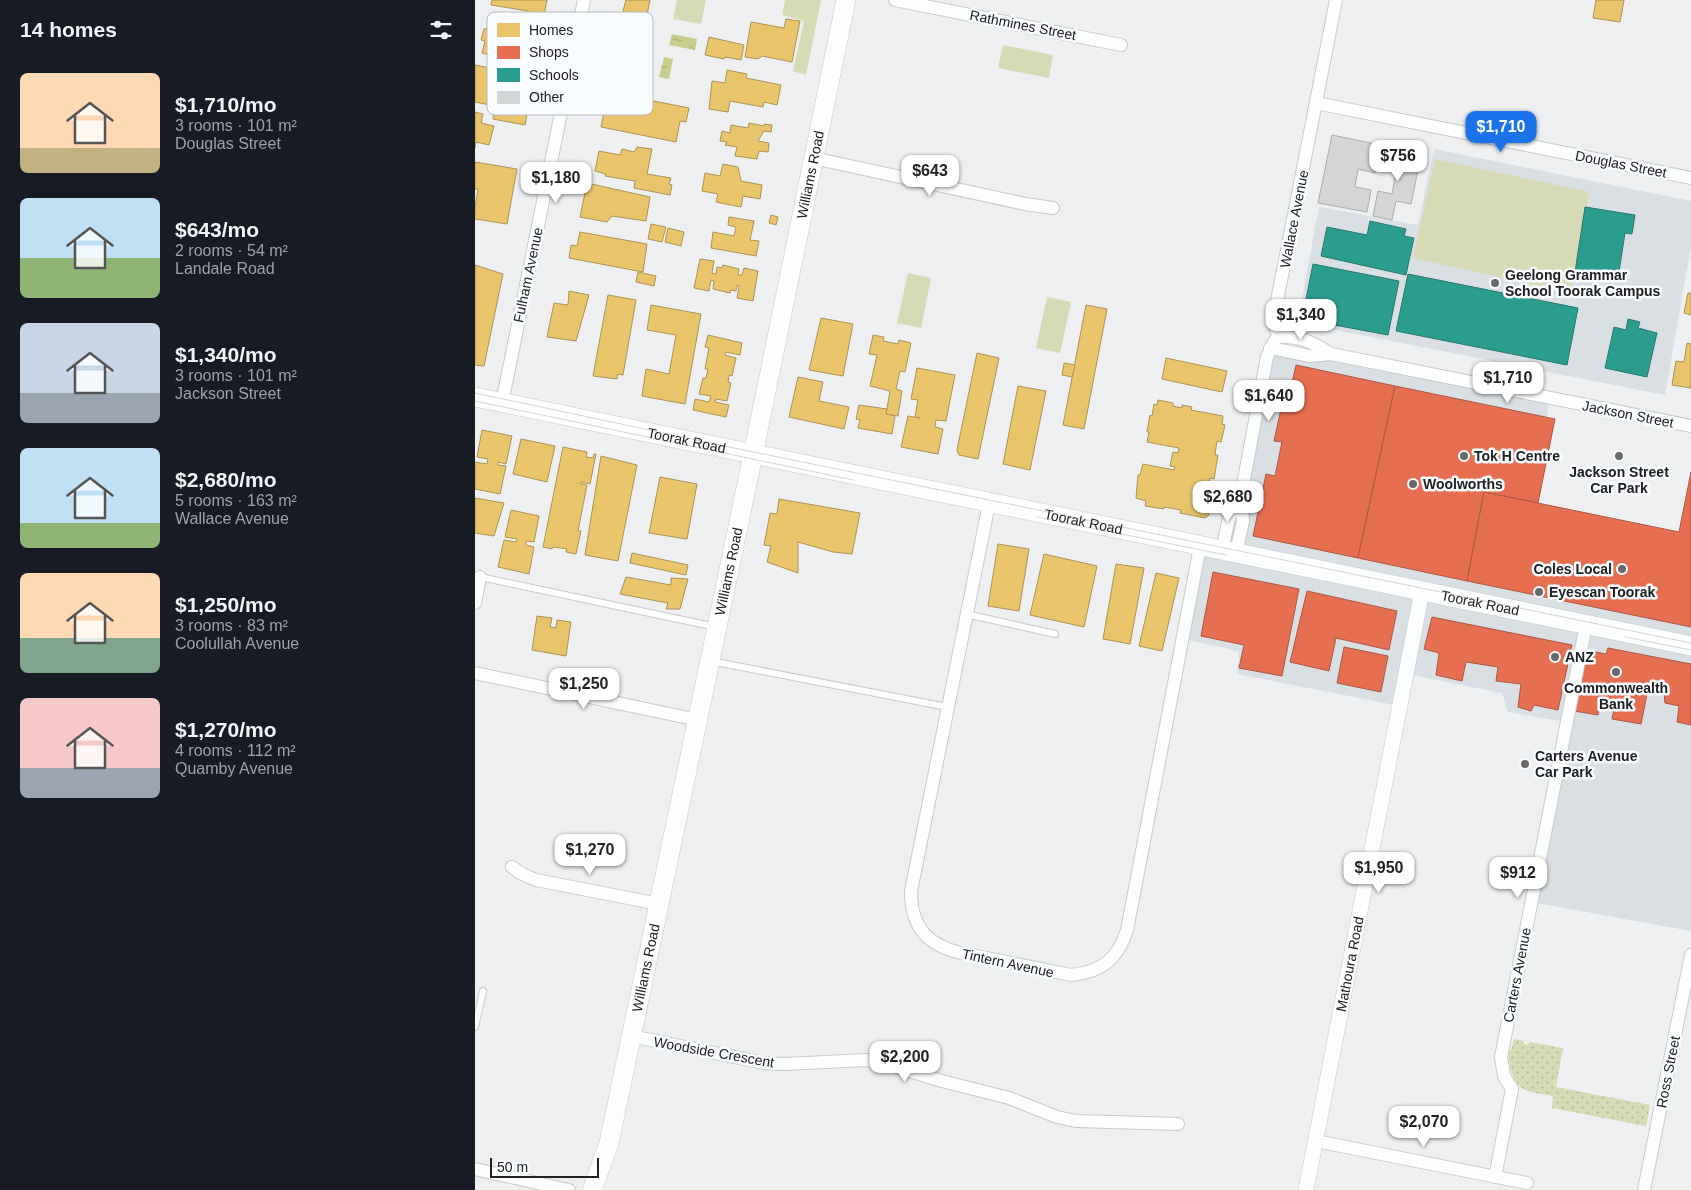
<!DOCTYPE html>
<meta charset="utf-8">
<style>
:root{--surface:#171b24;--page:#242831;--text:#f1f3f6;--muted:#9ea1a6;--accent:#1a73e8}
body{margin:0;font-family:Helvetica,sans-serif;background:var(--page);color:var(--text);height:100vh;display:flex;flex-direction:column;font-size:19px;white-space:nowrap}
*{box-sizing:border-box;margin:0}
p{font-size:16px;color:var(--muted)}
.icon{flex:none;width:28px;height:28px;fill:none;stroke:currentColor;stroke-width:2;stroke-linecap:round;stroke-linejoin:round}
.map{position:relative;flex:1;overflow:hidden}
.side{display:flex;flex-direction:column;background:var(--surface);width:475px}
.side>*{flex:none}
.scale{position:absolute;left:15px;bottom:12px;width:109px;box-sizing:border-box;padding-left:5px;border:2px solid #202122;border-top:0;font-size:14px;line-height:18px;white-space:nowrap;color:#202122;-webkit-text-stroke:4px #f9fcff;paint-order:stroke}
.price{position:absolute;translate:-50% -42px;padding:0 11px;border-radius:10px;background:#fff;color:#222;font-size:16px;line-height:32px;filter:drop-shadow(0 1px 2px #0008)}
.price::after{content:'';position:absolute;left:50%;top:30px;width:15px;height:11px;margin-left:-8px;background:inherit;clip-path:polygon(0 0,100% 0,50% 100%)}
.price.active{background:var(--accent);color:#fff}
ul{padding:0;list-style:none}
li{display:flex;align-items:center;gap:15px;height:125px;padding:0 20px}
li span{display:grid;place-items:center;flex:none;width:140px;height:100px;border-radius:8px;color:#555}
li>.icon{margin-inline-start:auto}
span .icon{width:60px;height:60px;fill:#fffc;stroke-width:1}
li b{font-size:21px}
h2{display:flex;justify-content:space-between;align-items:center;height:60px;padding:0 20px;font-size:21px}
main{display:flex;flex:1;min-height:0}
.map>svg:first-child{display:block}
</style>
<main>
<section class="side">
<h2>14 homes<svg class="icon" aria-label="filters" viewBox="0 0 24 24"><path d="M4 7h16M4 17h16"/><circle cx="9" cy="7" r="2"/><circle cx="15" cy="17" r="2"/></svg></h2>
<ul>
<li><span style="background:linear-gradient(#ffd9b3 75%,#c2b280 0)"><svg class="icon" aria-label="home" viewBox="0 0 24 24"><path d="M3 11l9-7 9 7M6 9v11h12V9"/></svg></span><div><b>$1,710/mo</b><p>3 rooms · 101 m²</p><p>Douglas Street</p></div></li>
<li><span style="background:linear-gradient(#bfe0f5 60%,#8fb573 0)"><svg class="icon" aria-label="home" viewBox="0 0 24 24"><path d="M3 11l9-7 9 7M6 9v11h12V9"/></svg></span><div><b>$643/mo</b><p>2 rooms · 54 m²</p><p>Landale Road</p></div></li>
<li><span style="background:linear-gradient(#c9d6e8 70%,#9aa5b1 0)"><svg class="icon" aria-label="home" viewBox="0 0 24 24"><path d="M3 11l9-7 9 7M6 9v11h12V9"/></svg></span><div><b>$1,340/mo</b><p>3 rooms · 101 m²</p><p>Jackson Street</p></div></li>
<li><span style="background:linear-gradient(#bfe0f5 75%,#8fb573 0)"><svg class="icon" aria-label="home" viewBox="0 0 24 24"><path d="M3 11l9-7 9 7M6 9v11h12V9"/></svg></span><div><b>$2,680/mo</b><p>5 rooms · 163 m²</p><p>Wallace Avenue</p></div></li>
<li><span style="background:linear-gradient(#ffd9b3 65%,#7fa58c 0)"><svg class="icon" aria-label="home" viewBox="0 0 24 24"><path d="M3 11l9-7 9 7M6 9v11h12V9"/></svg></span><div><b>$1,250/mo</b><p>3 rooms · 83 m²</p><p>Coolullah Avenue</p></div></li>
<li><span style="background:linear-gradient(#f6c9c9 70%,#9aa5b1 0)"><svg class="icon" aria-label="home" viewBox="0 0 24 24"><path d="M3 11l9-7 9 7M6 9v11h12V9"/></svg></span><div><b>$1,270/mo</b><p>4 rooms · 112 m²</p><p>Quamby Avenue</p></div></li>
</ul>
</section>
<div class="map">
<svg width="1216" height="1190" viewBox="0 0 1216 1190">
<defs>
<pattern id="park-dots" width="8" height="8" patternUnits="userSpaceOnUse" patternTransform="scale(1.25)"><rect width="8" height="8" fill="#d6dab5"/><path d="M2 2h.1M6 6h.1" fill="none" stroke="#b7bb9b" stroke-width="1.8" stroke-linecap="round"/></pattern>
<pattern id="water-ripples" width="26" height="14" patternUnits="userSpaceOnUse" patternTransform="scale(1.25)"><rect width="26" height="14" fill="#c9cd8c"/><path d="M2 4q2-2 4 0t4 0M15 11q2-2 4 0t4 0" fill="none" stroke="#acb078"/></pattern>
</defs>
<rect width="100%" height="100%" fill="#edeff0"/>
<!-- built -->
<g fill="#d9dfe3">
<polygon points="959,149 1216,201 1216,246 1190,395 825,323 823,320 844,207 943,225"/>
<polygon points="799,342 1074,398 1063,503 1204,532 1216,530 1216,931 1056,902 1092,722 1033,712 1027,693 931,674 925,706 762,674 764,651 708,639 725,547 747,551"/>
</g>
<!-- green -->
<g fill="#d6dab5">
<polygon points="202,0 231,0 226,24 198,19"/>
<polygon points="310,0 346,0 331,75 318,71 329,21 307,15"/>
<polygon points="528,45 578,55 574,78 523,68"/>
<polygon points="960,159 1114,192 1100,272 1094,292 938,258"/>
<polygon points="433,273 456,278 446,328 422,323"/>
<polygon points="572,297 596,302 585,353 561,348"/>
</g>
<!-- park -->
<path fill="url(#park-dots)" d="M1039,1039L1049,1041V1044L1053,1045L1054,1042L1088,1048L1081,1087L1175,1105L1171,1126L1077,1108L1078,1096C1070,1094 1058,1094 1050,1090C1038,1085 1032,1061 1034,1050H1036Z"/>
<!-- water -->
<g fill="url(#water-ripples)">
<polygon points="197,34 222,39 220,50 194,45"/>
<polygon points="189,57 198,59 194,79 184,77"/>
</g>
<!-- homes -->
<g fill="#e9c46a" stroke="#ad9354">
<polygon points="17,0 72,0 68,21 52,18 53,11 16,5"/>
<polygon points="151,0 175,0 167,40 148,37 152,14 148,11"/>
<polygon points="1121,0 1149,0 1145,22 1118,18"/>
<polygon points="16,16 69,26 64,49 56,54 52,51 46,49 44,60 26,57 28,49 23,48 21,57 7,53 10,41 6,40 9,29 14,28"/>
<polygon points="311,19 325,21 317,62 287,56 283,59 270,57 276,22 309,28"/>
<polygon points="234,37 269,45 266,60 250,57 249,59 230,55"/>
<polygon points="0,65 59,77 50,125 18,119 20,106 0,102"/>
<polygon points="252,70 272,74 271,78 306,85 302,105 289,102 288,107 255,101 253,112 234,109 237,81 250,83"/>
<polygon points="133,92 214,108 211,122 205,121 201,142 126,127"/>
<polygon points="0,112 8,114 6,123 19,126 14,145 1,142 0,148"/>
<polygon points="274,123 289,126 289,124 297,125 296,132 289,131 283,141 294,143 293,152 284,151 282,159 260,156 262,147 250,145 252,142 245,141 247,131 255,133 256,125 273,128"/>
<polygon points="162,147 177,149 172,174 196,178 194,184 197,185 195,195 159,188 160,181 130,176 131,174 120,171 124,151 145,155 147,149 159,152"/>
<polygon points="0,162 42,169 32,224 0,219 0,207 3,189 0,189"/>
<polygon points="248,164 263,167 266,181 287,185 285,199 268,196 266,207 241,202 243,194 227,191 230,173 245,176"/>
<polygon points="112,183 175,197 171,221 137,216 132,222 105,217"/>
<polygon points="296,215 303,217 301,225 294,223"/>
<polygon points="254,217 279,221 275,240 284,241 281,256 236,248 238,232 259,236 261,227 253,225"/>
<polygon points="176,224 191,227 187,242 173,239"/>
<polygon points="193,228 209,232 206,246 190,242"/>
<polygon points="105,232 172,244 168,272 94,258 96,245 102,246"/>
<polygon points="225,259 239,261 237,273 241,274 242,267 247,268 248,265 264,269 263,275 267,275 269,268 283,271 278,301 262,298 264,286 262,285 261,291 256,290 255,293 238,289 239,281 236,280 234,291 219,288"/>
<polygon points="0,265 28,274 9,366 0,365"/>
<polygon points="163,272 181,276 179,286 161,282"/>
<polygon points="94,291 114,295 101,341 72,337 79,303 93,305"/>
<polygon points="1213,293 1216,293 1216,315 1209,313"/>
<polygon points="133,295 161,300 148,375 143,374 142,379 118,376"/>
<polygon points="176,305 226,314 210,404 167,396 171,369 194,374 201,335 172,330"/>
<polygon points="611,305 632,309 609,429 588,425"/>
<polygon points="346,318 378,324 368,376 334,370"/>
<polygon points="233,335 267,343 265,355 251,352 250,355 261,358 257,376 254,375 253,382 256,383 252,401 241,399 240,402 254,405 251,417 218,410 220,399 234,402 236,396 224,394 228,378 231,378 233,369 230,369 234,348 230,347"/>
<polygon points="398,335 409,337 408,341 423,344 424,340 436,343 430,372 425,371 421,389 427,391 423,416 411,414 415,391 395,386 402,355 394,354"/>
<polygon points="1212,343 1216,344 1216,388 1197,385 1201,361 1209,362"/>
<polygon points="502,353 524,358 503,459 484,455 482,450"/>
<polygon points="691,358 752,371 747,392 687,379"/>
<polygon points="589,363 600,365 597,377 587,375"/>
<polygon points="442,368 480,375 471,421 461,420 460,427 468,429 463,454 426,447 433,416 445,418 440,417 443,400 436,399"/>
<polygon points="323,377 348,382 344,401 374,407 369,429 314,417"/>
<polygon points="543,386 571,391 555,470 528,464"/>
<polygon points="683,400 698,403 698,406 707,408 707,405 717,407 716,410 748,416 747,424 750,425 746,442 742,441 740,455 743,455 739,479 735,478 732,491 736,492 733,510 734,515 730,518 705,513 706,510 689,507 689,509 670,506 671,501 661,498 663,475 665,475 668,464 699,470 700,467 695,466 698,452 703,453 704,448 672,442 674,432 672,432 675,415 677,416 679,404 682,405"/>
<polygon points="384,405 412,409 411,414 420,416 417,434 383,428 385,420 381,419"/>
<polygon points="7,430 37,436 31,464 23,462 23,465 31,466 25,494 0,489 0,462 12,464 13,459 2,457"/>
<polygon points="46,439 80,446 72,482 38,474"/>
<polygon points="88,447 112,452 111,457 118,458 119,454 121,454 115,484 106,482 106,484 112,485 103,531 106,531 101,554 91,552 92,549 78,547 77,549 68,547"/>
<polygon points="126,456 162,465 143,561 110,555"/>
<polygon points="185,477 222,484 212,539 174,533"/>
<polygon points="0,498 29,503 19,536 0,533"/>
<polygon points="304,499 385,513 377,554 358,552 323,542 323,573 292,562 296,546 289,545 295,513 302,514"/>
<polygon points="36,510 64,516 59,542 51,541 51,545 59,547 54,574 23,567 29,540 41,542 42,539 30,537"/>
<polygon points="523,544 554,549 544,611 513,606"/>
<polygon points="157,553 213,565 211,575 155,563"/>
<polygon points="569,554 622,566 609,627 555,615"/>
<polygon points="641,564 669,568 655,644 628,639"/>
<polygon points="681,573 704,578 687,651 664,646"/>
<polygon points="151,577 196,585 196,578 213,579 205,609 191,609 193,603 145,594"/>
<polygon points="62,616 77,618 75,627 81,628 82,620 96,622 91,656 57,650"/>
</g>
<!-- shops -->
<g fill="#e76f51" stroke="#ab5843">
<polygon points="821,365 920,386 883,558 778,536 791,474 800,476 807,442 799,441 808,400 813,401"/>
<polygon points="920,386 1080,419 1063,503 1009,492 992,581 883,558"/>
<polygon points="1216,472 1216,627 992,581 1009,492 1204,532"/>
<polygon points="738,572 824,589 807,676 764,668 769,645 726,636"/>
<polygon points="832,591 922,611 914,650 861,638 854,671 815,662"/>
<polygon points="957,617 1097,645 1083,710 1059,705 1056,711 1043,707 1046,684 1021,681 1023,667 991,662 987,681 961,675 964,653 949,649"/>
<polygon points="869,647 913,656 906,692 862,683"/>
<polygon points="1133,648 1216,664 1216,725 1202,722 1204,706 1190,703 1189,693 1173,689 1166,724 1137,719 1140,704 1125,700 1123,715 1099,711 1111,650 1131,654"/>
</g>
<!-- schools -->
<g fill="#2a9d8f" stroke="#27786e">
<polygon points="1110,207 1160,215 1157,234 1150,233 1143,278 1100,272"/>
<polygon points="895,221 931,229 929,236 939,238 931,275 846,256 852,227 892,235"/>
<polygon points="838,264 924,281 913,335 827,319"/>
<polygon points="933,274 1103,308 1092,365 921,331"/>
<polygon points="1153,319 1165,322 1163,328 1182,333 1172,377 1130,368 1139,327 1151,330"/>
</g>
<!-- building -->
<g fill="#d4d5d6" stroke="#acaeaf">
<polygon points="857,135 905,145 900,173 883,169 880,187 896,190 892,212 843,203"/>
<polygon points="914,148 946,155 936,204 921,201 917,220 898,216 903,191 917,194 921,171 909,169"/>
</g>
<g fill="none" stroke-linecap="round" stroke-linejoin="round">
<defs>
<g id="service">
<polyline points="5,577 241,627"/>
<polyline points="491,614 580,634"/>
<polyline points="236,661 472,707"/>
<polyline points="0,1027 8,991"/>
</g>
<g id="minor">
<polyline points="420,0 646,45"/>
<polyline points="841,103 1216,178"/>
<polyline points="338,158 550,204 578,208"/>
<path d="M803,337C825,336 838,342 856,354"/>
<polyline points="795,348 835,356 856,354 1216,426"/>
<polyline points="27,403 109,0"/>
<path d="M514,504L436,891C436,927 452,945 486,953L596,975C627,972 643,959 652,930L725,547"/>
<polyline points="747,550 754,518 766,495"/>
<polyline points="761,553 768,521 766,495 792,357 799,342 803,337 800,326 801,306 861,0"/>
<polyline points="0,603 5,577"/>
<polyline points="0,673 223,720"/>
<polyline points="37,867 47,874 61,880 184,904"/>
<polyline points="156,1036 289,1063 310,1064 391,1060 408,1063 467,1081 534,1098 582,1117 601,1121 703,1124"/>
<polyline points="841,1141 1052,1183"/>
<polyline points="0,1169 94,1190"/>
<polyline points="1020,1177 1037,1089 1029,1076 1026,1057 1111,625"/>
<polyline points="1169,1190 1216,955"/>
</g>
<g id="tertiary">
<path id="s1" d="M831,1190L947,591"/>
</g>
<g id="primary">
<path id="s2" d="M0,397L1216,646"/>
<path id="s3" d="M117,1190L134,1143L278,455L371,0"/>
</g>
</defs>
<!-- service casing -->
<use href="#service" stroke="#c9cacb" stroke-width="8"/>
<!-- minor casing -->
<use href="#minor" stroke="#c9cacb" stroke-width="14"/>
<!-- tertiary casing -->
<use href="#tertiary" stroke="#c9cacb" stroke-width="16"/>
<!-- primary casing -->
<use href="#primary" stroke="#c9cacb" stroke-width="20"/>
<!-- service -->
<use href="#service" stroke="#fcfdfd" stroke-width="6"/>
<!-- minor -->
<use href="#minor" stroke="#fcfdfd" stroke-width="12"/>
<!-- tertiary -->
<use href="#tertiary" stroke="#fcfdfd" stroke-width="15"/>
<!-- primary -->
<use href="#primary" stroke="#fcfdfd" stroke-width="19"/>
<!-- tram -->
<g stroke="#d4d5d5" stroke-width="1">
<polyline points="0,393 259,448 1216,643"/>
<polyline points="0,401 378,480"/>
<polyline points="562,517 751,555"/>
<polyline points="1150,637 1216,650"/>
</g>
</g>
<!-- markers -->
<g fill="#68696a" stroke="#f9fcff" stroke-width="2">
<circle cx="1020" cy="283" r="5"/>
<circle cx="989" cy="456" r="5"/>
<circle cx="1144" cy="456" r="5"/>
<circle cx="938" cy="484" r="5"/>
<circle cx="1147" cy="569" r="5"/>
<circle cx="1064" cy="592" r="5"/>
<circle cx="1080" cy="657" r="5"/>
<circle cx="1141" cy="672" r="5"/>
<circle cx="1050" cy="764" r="5"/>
</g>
<g text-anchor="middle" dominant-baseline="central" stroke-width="5" stroke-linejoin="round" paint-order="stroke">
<!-- street labels -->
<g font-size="14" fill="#202122" stroke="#f9fcff">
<text transform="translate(548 25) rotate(11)">Rathmines Street</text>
<text transform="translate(1146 164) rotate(11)">Douglas Street</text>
<text stroke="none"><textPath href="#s3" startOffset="1039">Williams Road</textPath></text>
<text transform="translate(819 219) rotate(-79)">Wallace Avenue</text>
<text transform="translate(53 275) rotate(-78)">Fulham Avenue</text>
<text transform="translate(1153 414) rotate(11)">Jackson Street</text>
<text stroke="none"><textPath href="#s2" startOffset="216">Toorak Road</textPath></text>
<text stroke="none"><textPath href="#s2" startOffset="621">Toorak Road</textPath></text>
<text stroke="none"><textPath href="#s3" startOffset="634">Williams Road</textPath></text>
<text stroke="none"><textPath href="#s2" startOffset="1026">Toorak Road</textPath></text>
<text transform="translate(533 963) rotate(12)">Tintern Avenue</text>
<text stroke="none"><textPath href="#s1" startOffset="230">Mathoura Road</textPath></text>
<text stroke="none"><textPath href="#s3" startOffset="229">Williams Road</textPath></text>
<text transform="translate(1042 975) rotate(-79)">Carters Avenue</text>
<text transform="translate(239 1052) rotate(10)">Woodside Crescent</text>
<text transform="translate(1193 1072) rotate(-79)">Ross Street</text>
</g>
<!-- poi labels -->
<g font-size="14" font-weight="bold" fill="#202122" stroke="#f9fcff" text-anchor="start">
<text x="1030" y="275">Geelong Grammar<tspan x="1030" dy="16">School Toorak Campus</tspan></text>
<text x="999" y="456">Tok H Centre</text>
<text x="1144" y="472" text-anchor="middle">Jackson Street<tspan x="1144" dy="16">Car Park</tspan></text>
<text x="948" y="484">Woolworths</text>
<text x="1137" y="569" text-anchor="end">Coles Local</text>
<text x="1074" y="592">Eyescan Toorak</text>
<text x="1090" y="657">ANZ</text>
<text x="1141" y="688" text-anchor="middle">Commonwealth<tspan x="1141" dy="16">Bank</tspan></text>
<text x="1060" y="756">Carters Avenue<tspan x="1060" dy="16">Car Park</tspan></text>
</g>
</g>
<!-- legend -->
<rect x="12" y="12" width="166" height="103" rx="8" fill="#f9fcff" stroke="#b8babd" stroke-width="1"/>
<rect x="22" y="23" width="23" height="14" fill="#e9c46a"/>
<rect x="22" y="46" width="23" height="13" fill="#e76f51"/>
<rect x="22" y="68" width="23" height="14" fill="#2a9d8f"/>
<rect x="22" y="91" width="23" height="13" fill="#d4d5d6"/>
<g font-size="14" fill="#202122">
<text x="54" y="35">Homes</text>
<text x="54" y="57">Shops</text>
<text x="54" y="80">Schools</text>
<text x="54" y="102">Other</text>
</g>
</svg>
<div class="scale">50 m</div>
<b class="price active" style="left:1026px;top:153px">$1,710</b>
<b class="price" style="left:923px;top:182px">$756</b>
<b class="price" style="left:455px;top:197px">$643</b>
<b class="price" style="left:81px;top:204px">$1,180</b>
<b class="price" style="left:826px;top:341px">$1,340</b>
<b class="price" style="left:1033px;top:404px">$1,710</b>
<b class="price" style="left:794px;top:422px">$1,640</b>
<b class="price" style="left:753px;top:523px">$2,680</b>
<b class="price" style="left:109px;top:710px">$1,250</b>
<b class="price" style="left:115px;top:876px">$1,270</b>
<b class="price" style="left:904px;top:894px">$1,950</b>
<b class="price" style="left:1043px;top:899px">$912</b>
<b class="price" style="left:430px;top:1083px">$2,200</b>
<b class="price" style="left:949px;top:1148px">$2,070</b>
</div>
</main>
